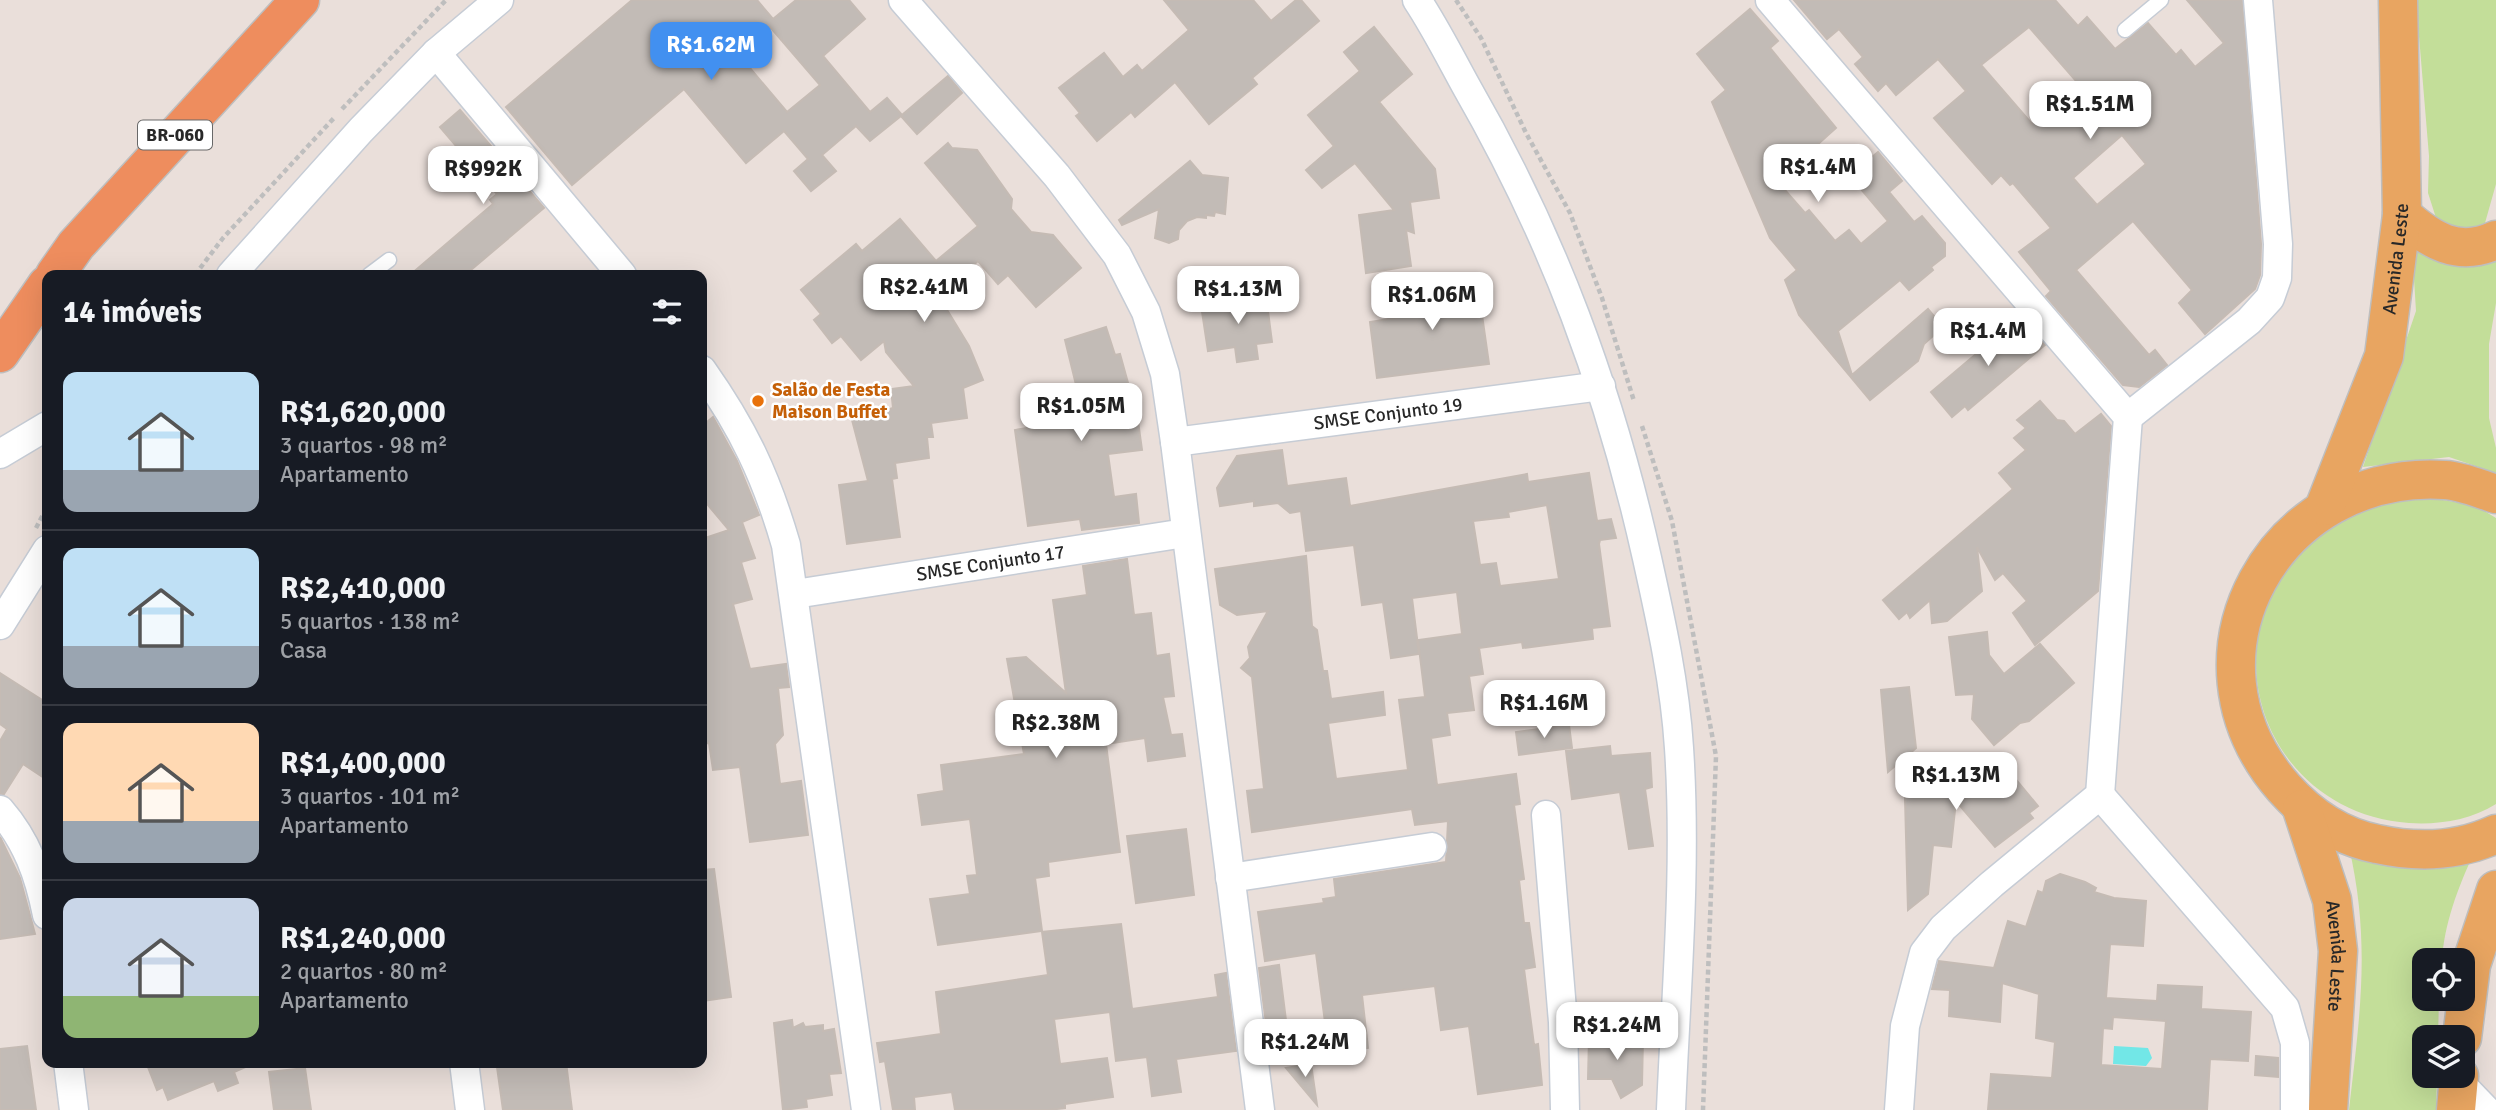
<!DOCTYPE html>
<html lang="pt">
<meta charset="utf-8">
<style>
:root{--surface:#171b24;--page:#20242c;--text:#f1f3f6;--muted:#9ea1a6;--line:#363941;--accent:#4290f0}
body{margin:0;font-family:Signika,sans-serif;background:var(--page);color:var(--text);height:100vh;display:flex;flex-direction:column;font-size:26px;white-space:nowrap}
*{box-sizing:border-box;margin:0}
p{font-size:23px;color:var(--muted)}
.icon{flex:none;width:38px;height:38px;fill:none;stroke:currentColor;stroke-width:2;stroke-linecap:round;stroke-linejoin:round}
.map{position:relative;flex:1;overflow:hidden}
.panel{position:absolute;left:42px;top:270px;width:665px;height:798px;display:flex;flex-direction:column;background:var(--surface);border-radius:14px;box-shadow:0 7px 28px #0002}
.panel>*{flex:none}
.controls{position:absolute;left:2412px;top:948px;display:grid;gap:14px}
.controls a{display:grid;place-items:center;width:63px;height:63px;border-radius:14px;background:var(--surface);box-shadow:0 7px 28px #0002;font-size:35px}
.price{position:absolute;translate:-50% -60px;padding:0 16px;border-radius:14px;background:#fff;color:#222;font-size:23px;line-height:46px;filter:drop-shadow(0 2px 4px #0008)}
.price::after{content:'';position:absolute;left:50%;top:42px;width:21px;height:16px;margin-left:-10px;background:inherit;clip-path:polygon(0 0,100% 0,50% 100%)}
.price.current{background:var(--accent);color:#fff}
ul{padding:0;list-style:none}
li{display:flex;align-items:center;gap:21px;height:175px;padding:0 21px}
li+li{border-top:2px solid var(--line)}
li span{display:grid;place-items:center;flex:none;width:196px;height:140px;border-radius:14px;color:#555}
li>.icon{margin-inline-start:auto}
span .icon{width:84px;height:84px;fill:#fffc;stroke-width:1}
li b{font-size:30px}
h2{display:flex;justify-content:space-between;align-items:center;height:84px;padding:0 21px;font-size:30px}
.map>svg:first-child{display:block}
</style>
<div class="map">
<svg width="2496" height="1110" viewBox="0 0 2496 1110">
<rect width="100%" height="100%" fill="#eadfda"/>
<!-- green -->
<g fill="#c3de99">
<polygon points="2416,0 2496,0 2496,184 2485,223 2456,235 2438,224 2428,193 2429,156"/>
<polygon points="2412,246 2442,263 2496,259 2496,303 2489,344 2489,418 2496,448 2496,473 2449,457 2363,467 2416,311"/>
<path d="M2421,496L2476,506L2496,518V804C2471,820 2438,825 2409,823C2292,815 2223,697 2272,592C2282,569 2299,543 2321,530C2352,509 2384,503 2421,496Z"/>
<path d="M2349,847L2473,855C2458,888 2444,924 2442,961H2424V999H2439L2438,1038H2424V1076H2437L2436,1110H2349C2360,1014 2371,943 2349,847Z"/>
</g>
<!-- water -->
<polygon fill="#72e7e7" points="2114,1046 2148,1048 2152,1058 2146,1066 2113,1064"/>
<!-- building -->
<g fill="#c2bbb6" stroke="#c5bbb4" stroke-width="2" fill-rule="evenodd">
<path d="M632,0H757L773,19L796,0H849L865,19L823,56L870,112L887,98L902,115L948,76L962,93L917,134L901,116L870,141L856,126L822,155L836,171L811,191L794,171L808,159L784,131L746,163L684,89L572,185L506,107ZM771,28L820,85L787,112L739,55Z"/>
<polygon points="1164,0 1253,0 1271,21 1296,0 1301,0 1319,21 1252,78 1257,84 1209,124 1175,82 1135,117 1131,112 1097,141 1076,116 1080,113 1059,88 1104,53 1123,77 1137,65 1142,71 1189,30"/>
<path d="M1794,0H2055L2078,26L2087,17L2115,49L2148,23L2176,55L2181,50L2195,67L2224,43L2187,0H2242L2261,244L2260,275L2255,289L2205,334L2179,303L2192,290L2133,221L2076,270L2149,355L2155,350L2167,365L2139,387L2123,385L2046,296L2051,291L2019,252L2051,228L2013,183L2010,185L2001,175L1992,184L1934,118L1966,91L1938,59L1896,95L1886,83L1878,91L1855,64L1863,57L1839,29L1827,39ZM2029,27L2084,90L2055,113L2048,111L2032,124L1981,65ZM2122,135L2146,164L2097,205L2073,178Z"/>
<polygon points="1750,9 1778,41 1770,48 1836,128 1777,181 1805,213 1809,210 1835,241 1849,230 1861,244 1888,221 1850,176 1878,152 1902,181 1889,192 1914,222 1922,216 1945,243 1945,256 1931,267 1933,270 1909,290 1900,280 1838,331 1852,375 1928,309 1943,327 1924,344 1918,361 1870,400 1799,315 1785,280 1797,270 1770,238 1712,102 1726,90 1697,54"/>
<polygon points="1374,27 1412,74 1379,102 1435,169 1439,198 1410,202 1414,233 1406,230 1411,266 1366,273 1359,215 1394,210 1355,163 1322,188 1306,170 1334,146 1308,115 1360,71 1344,52"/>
<polygon points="460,110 544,208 465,275 410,275 493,204 490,200 497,194 440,127"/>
<polygon points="948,143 952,148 977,150 1012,199 1011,209 1031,232 1053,235 1081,268 1036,307 1008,275 998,284 978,261 938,295 969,346 983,380 963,388 967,418 931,423 933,437 927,437 929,458 895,463 897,478 892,479 900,537 847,544 839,485 868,481 852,420 893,408 891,389 914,386 886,352 884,341 861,360 841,336 832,343 814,320 821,314 801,290 856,244 862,251 900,219 936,261 978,226 925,163"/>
<polygon points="1190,161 1202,175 1228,178 1225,214 1215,212 1214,216 1206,215 1206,218 1197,217 1187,221 1179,230 1178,239 1169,243 1155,238 1159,209 1122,225 1119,220"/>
<polygon points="1477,280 1489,364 1377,378 1370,322 1400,317 1397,291"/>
<polygon points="1266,296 1272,342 1256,344 1258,359 1237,362 1235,347 1208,351 1201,305"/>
<polygon points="2020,317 2045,345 1968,410 1965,406 1952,417 1931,392"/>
<polygon points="1106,327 1115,355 1120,354 1128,383 1133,422 1138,421 1142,450 1108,454 1114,497 1136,494 1139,523 1082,530 1080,519 1028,526 1015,430 1027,428 1028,409 1055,405 1054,400 1079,397 1065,340"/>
<polygon points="2040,401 2057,420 2064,421 2075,434 2101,414 2111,426 2098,591 2035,645 2013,613 2027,601 2003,573 1995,580 1977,547 1982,591 1947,621 1932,623 1930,600 1910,618 1907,612 1899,619 1883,600 2013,489 1999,473 2026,450 2014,438 2026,428 2017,420"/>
<polygon points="713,417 737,461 759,515 742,522 755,558 741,562 752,599 733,604 750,669 786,664 789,687 778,688 783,735 775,744 780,784 801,781 808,835 750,842 740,767 713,770 709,743 702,744 702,539 729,530 702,498 702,426"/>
<path d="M1282,450L1287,486L1346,478L1350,506L1527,474L1528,482L1589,473L1597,521L1611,519L1616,538L1600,540L1599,544L1610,626L1592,628L1593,639L1523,648L1522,642L1479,648L1483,674L1469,676L1474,710L1447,713L1450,735L1431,738L1437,785L1516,774L1520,804L1514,805L1524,879L1519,880L1524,923H1529L1535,967L1524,969L1534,1045L1538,1044L1542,1085L1478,1094L1469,1026L1441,1030L1435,986L1362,995L1368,1048L1329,1053L1316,953L1265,961L1258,912L1324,903L1323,899L1336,897L1334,879L1446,862L1448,821L1415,825L1412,809L1252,832L1247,791L1264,789L1252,677L1241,668L1250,658L1248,647L1268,611L1237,615L1220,605L1215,569L1306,556L1312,626L1317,630L1323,671H1327L1331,699L1383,692L1385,715L1328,723L1336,779L1408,770L1399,700L1425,697L1418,640L1462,634L1457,592L1412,598L1419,654L1391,658L1383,602L1362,605L1354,545L1306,551L1301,511L1290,513L1278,503L1254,506V501L1220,506L1217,488L1237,456ZM1547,505L1559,579L1500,586L1496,563L1480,565L1473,521L1509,517L1508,512Z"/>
<polygon points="1127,559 1134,615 1151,613 1156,656 1169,654 1174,696 1163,697 1171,735 1182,734 1185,756 1148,761 1145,738 1106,744 1120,852 1048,862 1049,876 1035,878 1042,931 938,945 930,899 970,894 967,876 977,875 970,819 922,825 918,795 944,791 941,765 1024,754 1007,659 1026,657 1066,693 1053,600 1087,595 1083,566"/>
<polygon points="1987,632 1989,655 2004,674 2040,644 2074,683 2029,721 2020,723 1994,745 1972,719 1974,694 1956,695 1949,637"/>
<polygon points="0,673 47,703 47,780 23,764 4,794 0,794 0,741 7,729 0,724"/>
<polygon points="1909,687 1916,748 1888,772 1881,690"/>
<polygon points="1569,725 1572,748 1519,755 1516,732"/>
<polygon points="1610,746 1611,756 1650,753 1652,787 1645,789 1653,846 1629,849 1620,792 1572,799 1566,751"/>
<polygon points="1904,762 2008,770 2038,806 2029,813 2033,818 1995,847 1956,801 1951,847 1933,845 1928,894 1908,910"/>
<polygon points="1186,829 1194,895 1136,903 1127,836"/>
<polygon points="0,837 20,878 35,934 0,939"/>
<polygon points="714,869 731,997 702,1001 702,870"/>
<path d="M2060,874L2085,882L2096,888L2094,892L2114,898L2146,901L2143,946L2110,944L2106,998L2157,1001L2158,985L2202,987L2201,1009L2251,1012L2248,1061L2210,1059L2207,1110H1988L1991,1074L2052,1078L2055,1042L2036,1038L2039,994L2002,983L2000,1022L1949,1016L1950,990L1932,989L1939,961L1994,968L2008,921L2026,927L2038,891L2043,893L2046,881ZM2113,1017L2166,1021L2162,1069L2101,1065L2103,1028L2112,1029Z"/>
<polygon points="1121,924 1132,1009 1218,997 1215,975 1226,973 1236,1051 1176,1059 1181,1092 1152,1096 1147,1057 1116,1061 1110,1012 1054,1019 1060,1064 1107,1058 1113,1097 1065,1104 1065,1108 1049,1110 955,1110 952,1092 914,1097 915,1110 893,1110 885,1061 880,1062 877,1043 941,1034 936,992 1048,975 1042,932"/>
<polygon points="1279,965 1289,1044 1269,1047 1259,968"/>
<polygon points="792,1020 793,1028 803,1023 805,1027 823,1025 823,1031 834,1029 841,1073 829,1074 832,1095 806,1099 807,1107 783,1110 774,1023"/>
<polygon points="1589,1038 1643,1038 1642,1085 1621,1098 1612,1079 1588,1079"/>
<polygon points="27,1046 36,1110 0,1110 0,1049"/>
<polygon points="2256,1056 2278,1058 2278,1077 2255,1075"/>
<polygon points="146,1062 257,1062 234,1072 238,1083 218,1091 214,1081 168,1100 163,1087 157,1090"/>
<polygon points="530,1062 566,1062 572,1110 503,1110 497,1067"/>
<polygon points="1311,1064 1317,1105 1286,1068"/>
<polygon points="305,1068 311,1110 274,1110 269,1072"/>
</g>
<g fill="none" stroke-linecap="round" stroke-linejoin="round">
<defs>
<g id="service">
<polyline points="2125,30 2161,0"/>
<polyline points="369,275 389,260"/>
</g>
<g id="minor">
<polyline points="903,0 1057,176 1117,255 1146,312 1165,374 1175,442 1260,1110"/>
<path d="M1417,0C1435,27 1450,57 1466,86C1553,237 1609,388 1647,558C1661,621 1675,684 1679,748C1687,868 1676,990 1671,1110"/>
<polyline points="1770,0 2128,417 2100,795 1992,884 1943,928 1924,953 1905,1026 1899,1110"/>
<polyline points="436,53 622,275"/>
<polyline points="231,275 361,130 436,53 499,0"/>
<path d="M702,370C743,428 766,476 786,545L866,1110"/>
<polyline points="2128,417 2249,321 2270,298 2277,278 2278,244 2258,0"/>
<path id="s1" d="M1175,442L1601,386"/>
<polyline points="0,454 47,426"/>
<path id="s2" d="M795,594L1185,533"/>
<polyline points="0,625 47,550"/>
<polyline points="2100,795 2285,1008 2295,1043 2295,1110"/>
<path d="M0,810C27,841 39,875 47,915"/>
<polyline points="1546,815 1563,1022 1565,1110"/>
<polyline points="1230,878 1432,847"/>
<polyline points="68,1062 74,1110"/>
<polyline points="464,1062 470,1110"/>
<polyline points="2459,1082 2486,1110"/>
</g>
<g id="primary">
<path d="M2402,215C2430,240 2458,258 2496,240"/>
<path d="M2496,494C2480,489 2462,481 2445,480C2275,469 2169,657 2284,788C2309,816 2341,837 2377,844C2418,853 2457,852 2496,834"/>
<path id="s3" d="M2325,506L2384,356L2402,215L2398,0"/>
<path id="s4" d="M2302,809L2332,900L2338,951L2328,1110"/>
<polyline points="2462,1038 2471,965 2496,890"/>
<polyline points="2456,1110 2459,1076"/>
</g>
<g id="trunk">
<polyline points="55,275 76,245 300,0"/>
<polyline points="0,353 47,285"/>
</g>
</defs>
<!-- service casing -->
<use href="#service" stroke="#c6ccd5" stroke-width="17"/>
<!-- minor casing -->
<use href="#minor" stroke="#c6ccd5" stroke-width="31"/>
<!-- primary casing -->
<use href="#primary" stroke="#bebebe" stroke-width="41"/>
<!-- trunk casing -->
<use href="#trunk" stroke="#bebebe" stroke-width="41"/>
<!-- path -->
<g stroke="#bebebe" stroke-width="4.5" stroke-dasharray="5 3.5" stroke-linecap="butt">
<polyline points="1456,0 1481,38 1526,133 1570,213 1602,298 1634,401"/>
<polyline points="342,109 446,0"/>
<polyline points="195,275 223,238 334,118"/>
<polyline points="1642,426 1672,521 1716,756 1703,1110"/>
<polyline points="36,528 47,507"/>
</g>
<!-- service -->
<use href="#service" stroke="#fff" stroke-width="14"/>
<!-- minor -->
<use href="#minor" stroke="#fff" stroke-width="28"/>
<!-- primary -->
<use href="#primary" stroke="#e8a561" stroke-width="38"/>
<!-- trunk -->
<use href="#trunk" stroke="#ee8d5e" stroke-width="38"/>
</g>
<!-- markers -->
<circle fill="#e8710a" stroke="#fff" stroke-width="2.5" cx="758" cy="401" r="7"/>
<g text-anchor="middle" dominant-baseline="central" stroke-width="5" stroke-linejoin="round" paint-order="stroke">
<!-- shield labels -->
<rect fill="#fff" stroke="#686868" stroke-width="2" x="138" y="120.5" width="74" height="29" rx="5"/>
<g font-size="18" font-weight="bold" fill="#282828">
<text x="175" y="135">BR-060</text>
</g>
<!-- street labels -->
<g font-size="19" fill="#282828" stroke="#fff">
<text stroke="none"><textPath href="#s3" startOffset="259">Avenida Leste</textPath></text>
<text stroke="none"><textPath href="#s1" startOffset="215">SMSE Conjunto 19</textPath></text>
<text stroke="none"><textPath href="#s2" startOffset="198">SMSE Conjunto 17</textPath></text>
<text stroke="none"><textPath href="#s4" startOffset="152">Avenida Leste</textPath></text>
</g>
<!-- food labels -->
<g font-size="19" font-weight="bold" fill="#c56008" stroke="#fff" text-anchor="start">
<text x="772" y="390">Salão de Festa<tspan x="772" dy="22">Maison Buffet</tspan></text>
</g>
</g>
</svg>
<div class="controls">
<a><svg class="icon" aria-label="locate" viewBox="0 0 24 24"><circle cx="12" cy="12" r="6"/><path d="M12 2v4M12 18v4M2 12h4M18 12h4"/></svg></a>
<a><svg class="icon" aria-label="layers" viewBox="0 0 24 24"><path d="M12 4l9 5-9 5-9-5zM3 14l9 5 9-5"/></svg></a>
</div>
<b class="price current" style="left:711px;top:82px">R$1.62M</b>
<b class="price" style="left:2090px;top:141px">R$1.51M</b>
<b class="price" style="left:1818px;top:204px">R$1.4M</b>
<b class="price" style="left:483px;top:206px">R$992K</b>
<b class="price" style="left:924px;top:324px">R$2.41M</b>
<b class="price" style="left:1238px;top:326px">R$1.13M</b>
<b class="price" style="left:1432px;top:332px">R$1.06M</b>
<b class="price" style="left:1988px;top:368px">R$1.4M</b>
<b class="price" style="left:1081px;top:443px">R$1.05M</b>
<b class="price" style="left:1544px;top:740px">R$1.16M</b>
<b class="price" style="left:1056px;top:760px">R$2.38M</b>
<b class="price" style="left:1956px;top:812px">R$1.13M</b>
<b class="price" style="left:1617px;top:1062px">R$1.24M</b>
<b class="price" style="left:1305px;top:1079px">R$1.24M</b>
<section class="panel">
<h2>14 imóveis<svg class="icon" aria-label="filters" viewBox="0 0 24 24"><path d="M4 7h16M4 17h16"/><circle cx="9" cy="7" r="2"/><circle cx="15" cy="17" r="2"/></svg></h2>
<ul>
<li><span style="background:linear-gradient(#bfe0f5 70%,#9aa5b1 0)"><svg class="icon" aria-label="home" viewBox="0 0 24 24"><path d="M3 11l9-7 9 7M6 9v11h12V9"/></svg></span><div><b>R$1,620,000</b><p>3 quartos · 98 m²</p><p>Apartamento</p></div></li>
<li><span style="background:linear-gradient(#bfe0f5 70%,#9aa5b1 0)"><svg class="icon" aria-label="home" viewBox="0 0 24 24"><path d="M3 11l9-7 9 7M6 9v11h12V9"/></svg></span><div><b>R$2,410,000</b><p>5 quartos · 138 m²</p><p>Casa</p></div></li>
<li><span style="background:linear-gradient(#ffd9b3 70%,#9aa5b1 0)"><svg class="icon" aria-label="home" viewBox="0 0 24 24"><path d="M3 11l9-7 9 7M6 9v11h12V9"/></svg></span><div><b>R$1,400,000</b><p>3 quartos · 101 m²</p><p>Apartamento</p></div></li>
<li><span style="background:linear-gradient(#c9d6e8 70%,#8fb573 0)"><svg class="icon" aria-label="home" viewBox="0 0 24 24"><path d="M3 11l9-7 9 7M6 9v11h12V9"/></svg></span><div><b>R$1,240,000</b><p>2 quartos · 80 m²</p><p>Apartamento</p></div></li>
</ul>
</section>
</div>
